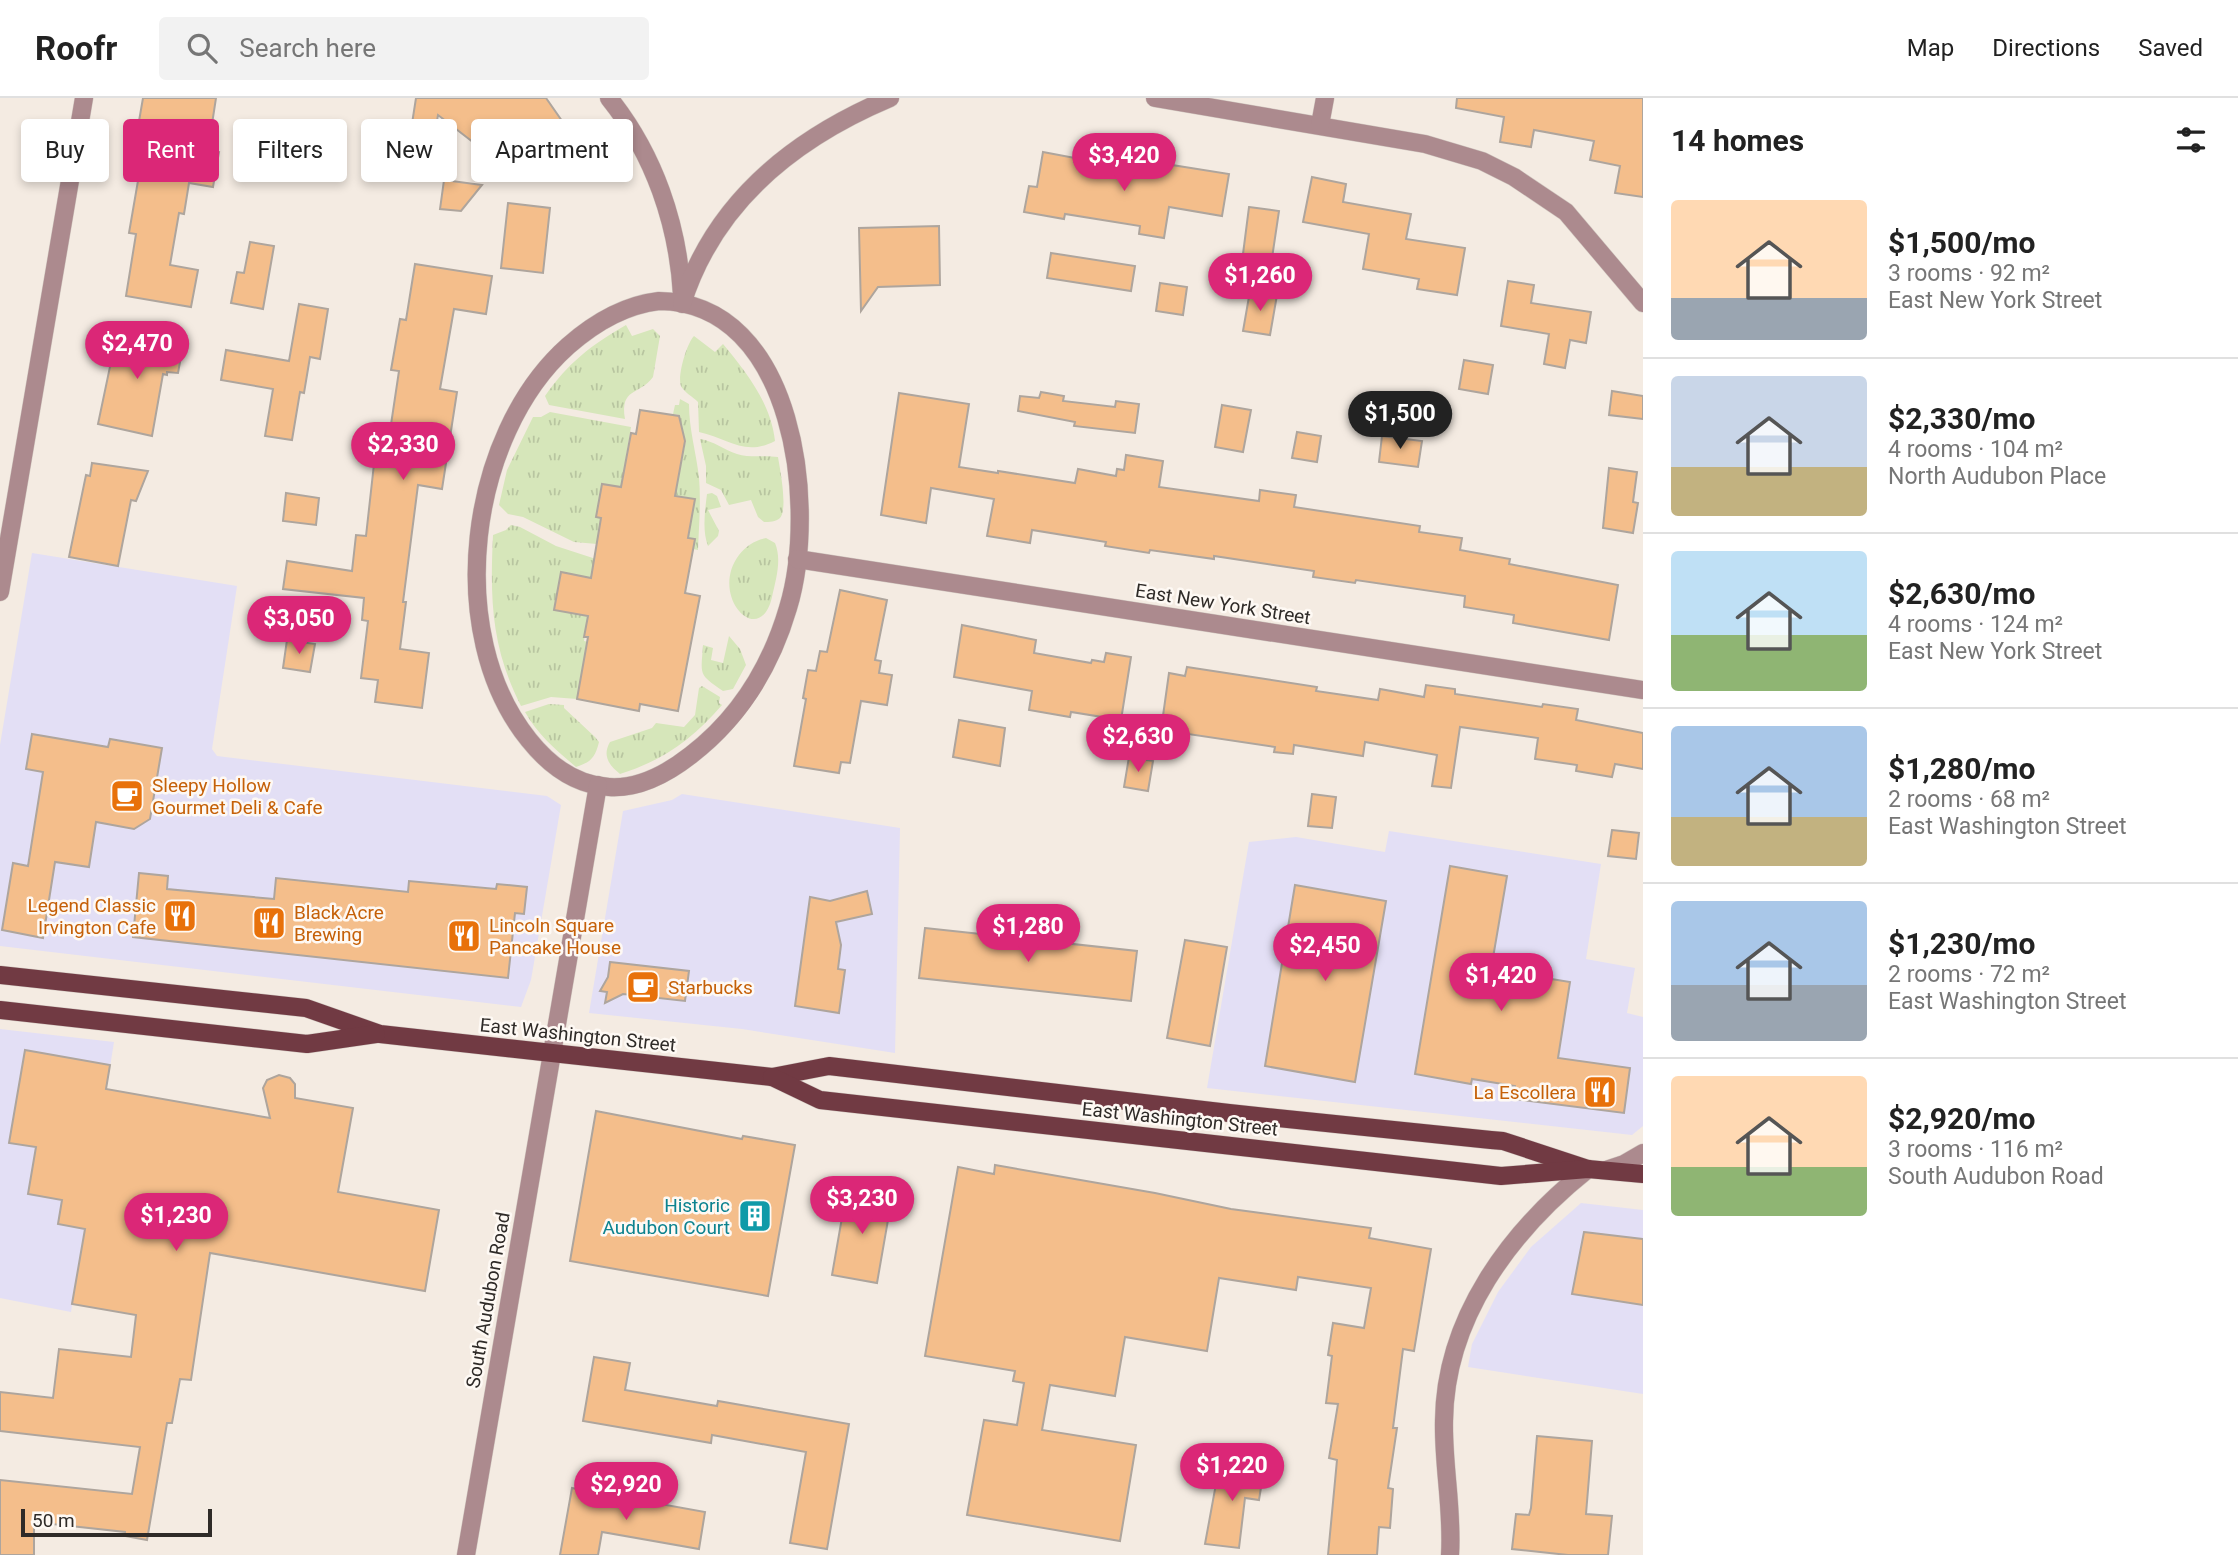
<!DOCTYPE html>
<meta charset="utf-8">
<style>
:root{--surface:#fff;--page:#f2f2f2;--text:#222;--muted:#767676;--line:#e0e0e0;--accent:#db2777}
body{margin:0;font-family:Roboto,sans-serif;background:var(--page);color:var(--text);height:100vh;display:flex;flex-direction:column;font-size:26px;white-space:nowrap}
*{box-sizing:border-box;margin:0}
p{font-size:23px;color:var(--muted)}
.icon{flex:none;width:38px;height:38px;fill:none;stroke:currentColor;stroke-width:2;stroke-linecap:round;stroke-linejoin:round}
.map{position:relative;flex:1;overflow:hidden}
.side{display:flex;flex-direction:column;background:var(--surface);width:595px}
.side>*{flex:none}
.hud{position:absolute;left:21px;top:21px;width:665px;height:63px;display:flex;gap:14px}
.scale{position:absolute;left:21px;bottom:18px;width:191px;box-sizing:border-box;padding-left:7px;border:4px solid #2f2b28;border-top:0;font-size:19px;line-height:24px;white-space:nowrap;color:#2f2b28;-webkit-text-stroke:5px #fef9f4;paint-order:stroke}
.price{position:absolute;translate:-50% -60px;padding:0 16px;border-radius:24px;background:var(--accent);color:#fff;font-size:23px;line-height:46px;filter:drop-shadow(0 2px 4px #0008)}
.price::after{content:'';position:absolute;left:50%;top:42px;width:21px;height:16px;margin-left:-10px;background:inherit;clip-path:polygon(0 0,100% 0,50% 100%)}
.price.current{background:#222;color:#fff}
ul{padding:0;list-style:none}
li{display:flex;align-items:center;gap:21px;height:175px;padding:0 28px}
li+li{border-top:2px solid var(--line)}
li span{display:grid;place-items:center;flex:none;width:196px;height:140px;border-radius:7px;color:#555}
li>.icon{margin-inline-start:auto}
span .icon{width:84px;height:84px;fill:#fffc;stroke-width:1}
li b{font-size:30px}
h2{display:flex;justify-content:space-between;align-items:center;height:84px;padding:0 28px;font-size:30px}
.chip{padding:0 24px;border-radius:7px;background:var(--surface);box-shadow:0 4px 10px #0003;font-size:24px;line-height:63px}
.chip.current{background:var(--accent);color:#fff}
header{display:flex;align-items:center;gap:42px;box-sizing:border-box;height:98px;padding:0 35px;background:var(--surface);border-bottom:2px solid var(--line)}
header strong{font-size:33px}
nav{display:flex;gap:38px;margin-inline-start:auto;font-size:24px}
.search{width:490px;height:63px;background:var(--page);display:flex;align-items:center;gap:18px;box-sizing:border-box;padding:0 24px;border-radius:7px;color:var(--muted);font-size:26px}
main{display:flex;flex:1;min-height:0}
.map>svg:first-child{display:block}
</style>
<header>
<strong>Roofr</strong>
<div class="search"><svg class="icon" aria-label="search" viewBox="0 0 24 24"><circle cx="10" cy="10" r="6"/><path d="M15 15l6 6"/></svg>Search here</div>
<nav><a>Map</a><a>Directions</a><a>Saved</a></nav>
</header>
<main>
<div class="map">
<svg width="1643" height="1457" viewBox="0 0 1643 1457">
<defs>
<pattern id="grass-tufts" width="24" height="20" patternUnits="userSpaceOnUse" patternTransform="scale(1.75)"><rect width="24" height="20" fill="#d6e6ba"/><path d="M3 7l-1-3M5 7V3M7 7l1-3M15 17l-1-3M17 17v-4M19 17l1-3" fill="none" stroke="#b8c5a0"/></pattern>
</defs>
<rect width="100%" height="100%" fill="#f4ebe2"/>
<!-- commercial -->
<g fill="#e3dff5">
<polygon points="32,455 237,488 212,651 217,658 547,698 561,707 531,882 521,909 0,848 0,647"/>
<polygon points="682,696 900,730 895,955 742,931 589,915 623,713 672,702"/>
<polygon points="1389,733 1601,766 1586,861 1635,870 1627,915 1643,919 1643,1028 1632,1037 1207,990 1249,744 1296,739 1385,754"/>
<polygon points="0,931 114,944 71,1214 0,1200"/>
<polygon points="1581,1105 1643,1112 1643,1296 1468,1269 1472,1246 1498,1194 1531,1149"/>
</g>
<!-- grass -->
<g fill="url(#grass-tufts)">
<path d="M626,227L632,238L653,231L660,238L653,279C639,298 620,289 625,321L549,307L545,298C568,265 591,247 626,227Z"/>
<path d="M694,238L715,254L723,246C746,274 771,305 775,343C744,359 728,340 699,334L698,304C693,299 684,294 681,288C677,278 687,245 694,238Z"/>
<path d="M680,301L689,306C689,331 696,354 699,379C701,403 699,428 698,452L693,451L695,441L688,440L695,401L675,398L686,342L679,341L681,326L679,317L673,316L675,307H679Z"/>
<polygon points="550,314 631,329 621,389 602,386 596,418 606,421 597,446 574,444 523,419 508,416 499,407 507,372 533,319 541,319"/>
<path d="M700,341C714,343 724,352 737,356C749,360 765,357 778,359C780,371 788,411 780,420C776,424 769,424 764,424L758,419L751,402L729,407L721,392L706,385V368Z"/>
<path d="M712,395L717,398L721,409L708,412L719,433L718,438L708,448C702,433 705,412 707,396Z"/>
<path d="M511,427L520,429L556,448L599,462L595,481L561,474L588,518L584,543L593,545L577,601L551,599L521,608C491,549 490,501 493,437L506,432Z"/>
<path d="M766,440L775,445C782,462 776,481 772,499C760,552 708,498 739,457C746,448 755,442 766,440Z"/>
<path d="M729,538L740,551L746,567L733,591L723,593C698,576 701,577 703,547L713,550L711,562L723,565Z"/>
<path d="M702,588L720,599L719,605L722,607C693,641 662,663 620,676C609,667 602,658 610,644L652,630L656,625L684,629L695,617L699,590Z"/>
<path d="M549,606L564,607V610L595,639L599,644C595,660 591,664 576,669C556,652 538,637 525,614Z"/>
</g>
<!-- building -->
<g fill="#f4be8b" stroke="#aea59d" stroke-width="2">
<polygon points="143,0 216,0 208,52 219,54 213,89 189,85 184,116 179,115 170,167 198,172 191,209 126,198 136,136 129,135 139,77 130,75"/>
<polygon points="416,0 546,0 583,53 540,82 515,46 500,65 438,17 429,68 406,64"/>
<polygon points="1457,0 1643,0 1643,99 1615,95 1620,68 1590,62 1594,43 1534,32 1531,49 1500,44 1504,19 1456,10"/>
<polygon points="1043,54 1075,60 1074,64 1140,74 1141,71 1152,73 1153,64 1229,76 1222,118 1169,109 1164,140 1139,136 1140,128 1065,116 1064,121 1024,114 1029,88 1037,89"/>
<polygon points="1312,79 1346,86 1343,104 1411,116 1406,141 1465,150 1457,197 1417,191 1419,181 1363,171 1369,136 1303,124"/>
<polygon points="444,82 482,87 461,113 440,111"/>
<polygon points="508,105 550,110 543,175 501,170"/>
<polygon points="1249,109 1279,113 1272,160 1243,156"/>
<polygon points="939,128 940,187 878,189 861,213 859,130"/>
<polygon points="250,144 274,148 263,211 231,205 237,174 244,175"/>
<polygon points="1051,155 1135,168 1131,193 1047,180"/>
<polygon points="415,166 492,178 486,216 454,211 440,291 457,294 442,391 418,387 403,504 406,504 400,551 429,555 422,610 375,604 378,582 361,580 368,523 362,522 364,500 283,491 287,463 352,473 356,437 366,438 377,339 389,340 399,273 391,272 400,221 406,222"/>
<polygon points="1508,183 1534,187 1531,205 1591,214 1586,245 1570,242 1565,270 1544,266 1549,236 1501,228"/>
<polygon points="1160,185 1187,189 1183,217 1156,213"/>
<polygon points="1250,193 1277,197 1270,237 1243,233"/>
<polygon points="299,206 328,211 320,261 310,259 304,295 300,294 292,342 265,338 273,291 221,282 226,252 289,263"/>
<polygon points="113,234 174,244 173,246 183,248 178,275 167,274 167,277 163,276 152,338 98,326 111,264 108,263"/>
<polygon points="1464,262 1493,267 1488,296 1459,291"/>
<polygon points="1612,293 1643,298 1643,321 1609,317"/>
<polygon points="1041,294 1064,298 1063,303 1115,309 1116,303 1139,306 1135,335 1074,328 1075,324 1018,313 1020,298 1039,300"/>
<polygon points="899,295 969,306 959,369 998,375 998,373 1075,385 1078,371 1116,378 1117,371 1124,372 1126,357 1163,363 1159,389 1259,403 1260,392 1296,397 1294,409 1420,428 1419,434 1462,440 1460,452 1510,461 1509,466 1618,487 1609,542 1513,525 1514,517 1464,509 1465,498 1356,482 1355,485 1313,479 1314,473 1214,458 1214,461 1150,452 1149,455 1105,448 1106,444 1032,432 1030,445 987,438 994,401 931,390 926,425 881,417"/>
<polygon points="1222,307 1251,312 1243,354 1215,349"/>
<polygon points="640,312 679,318 685,343 675,398 695,401 688,440 695,441 685,495 700,498 678,613 640,606 639,613 577,601 588,539 584,539 588,518 554,512 561,474 591,480 601,420 596,419 602,386 621,389 631,335 636,336"/>
<polygon points="1297,334 1321,338 1317,364 1292,360"/>
<polygon points="1382,338 1422,343 1418,369 1379,364"/>
<polygon points="92,365 148,373 136,403 131,402 118,468 69,459 86,377 90,378"/>
<polygon points="1609,370 1637,374 1633,404 1638,405 1633,435 1603,430"/>
<polygon points="286,395 319,400 316,427 283,423"/>
<polygon points="840,492 887,502 875,562 881,563 879,575 892,577 887,607 861,603 850,665 841,664 839,675 794,668 806,601 803,600 808,572 816,573 820,553 827,554"/>
<polygon points="962,527 1036,542 1034,555 1091,565 1092,562 1104,564 1106,555 1131,559 1121,622 1071,614 1070,619 1029,612 1032,593 954,579"/>
<polygon points="287,542 315,546 310,574 283,570"/>
<polygon points="1187,569 1317,589 1316,593 1378,602 1380,591 1424,599 1426,587 1455,591 1455,596 1542,609 1543,606 1578,611 1576,622 1643,635 1643,671 1615,666 1612,679 1576,673 1577,667 1535,661 1538,640 1460,629 1451,690 1432,688 1437,657 1365,644 1363,658 1294,647 1293,656 1274,654 1275,649 1161,632 1169,575 1185,578"/>
<polygon points="959,622 1005,630 1000,668 953,659"/>
<polygon points="32,636 108,649 110,641 162,650 150,721 134,731 96,724 89,769 55,764 43,840 2,832 13,765 28,768 43,674 26,671"/>
<polygon points="1129,659 1153,663 1148,693 1124,689"/>
<polygon points="1312,696 1336,699 1332,730 1308,728"/>
<polygon points="1612,732 1639,735 1636,761 1608,758"/>
<polygon points="1450,768 1507,778 1489,883 1531,888 1533,878 1570,884 1558,960 1630,970 1624,1015 1514,1001 1515,988 1472,981 1471,986 1415,976"/>
<polygon points="139,775 168,778 167,791 274,801 276,780 408,794 409,783 496,791 497,786 527,789 524,816 515,815 508,880 133,839"/>
<polygon points="1295,787 1386,803 1355,984 1265,968"/>
<polygon points="867,793 872,816 836,824 841,847 838,871 845,872 839,915 795,908 810,799 830,803"/>
<polygon points="925,830 1137,853 1131,903 919,880"/>
<polygon points="1185,842 1227,849 1210,948 1167,940"/>
<polygon points="610,864 689,873 685,903 623,896 605,905 607,894 600,893 608,879"/>
<polygon points="25,952 110,967 106,991 270,1020 263,990 267,982 279,977 290,980 295,986 295,1000 353,1010 338,1094 439,1112 425,1193 210,1155 191,1282 180,1281 172,1325 167,1325 147,1442 125,1438 125,1434 34,1424 34,1457 0,1457 0,1382 132,1396 140,1349 0,1333 0,1294 53,1300 59,1251 131,1259 136,1217 72,1206 85,1131 58,1126 62,1102 28,1096 36,1049 9,1045"/>
<polygon points="596,1013 742,1041 743,1038 795,1047 768,1198 570,1163"/>
<polygon points="995,1067 1155,1095 1231,1111 1371,1130 1369,1140 1431,1151 1414,1253 1403,1251 1393,1330 1397,1330 1388,1390 1393,1391 1390,1430 1379,1429 1377,1457 1328,1457 1337,1362 1329,1360 1338,1306 1326,1305 1332,1258 1328,1257 1333,1225 1364,1230 1371,1190 1298,1179 1296,1192 1219,1180 1207,1253 1125,1239 1115,1298 1050,1287 1042,1332 1136,1347 1120,1443 967,1417 984,1322 1017,1327 1024,1285 1013,1283 1015,1273 925,1258 958,1069 994,1076"/>
<polygon points="847,1091 892,1099 877,1185 832,1177"/>
<polygon points="1584,1134 1643,1141 1643,1207 1572,1196"/>
<polygon points="594,1259 630,1265 625,1292 717,1308 718,1303 849,1326 827,1451 790,1445 806,1354 712,1337 711,1345 583,1323"/>
<polygon points="1537,1338 1592,1343 1586,1416 1612,1418 1608,1457 1568,1457 1512,1451 1516,1416 1529,1417 1531,1410"/>
<polygon points="1220,1364 1264,1371 1259,1402 1245,1400 1239,1450 1205,1446"/>
<polygon points="572,1390 705,1414 699,1451 602,1434 598,1457 560,1457"/>
</g>
<g fill="none" stroke-linecap="round" stroke-linejoin="round">
<defs>
<g id="street">
<path d="M609,0C654,56 678,126 682,197"/>
<polyline points="1155,0 1425,46 1482,63 1514,79 1566,114 1643,205"/>
<polyline points="1320,27 1325,0"/>
<path d="M659,203C796,204 818,411 788,510C771,568 739,620 691,657C668,675 639,691 609,689C575,687 549,667 529,642C443,536 468,337 568,248C593,226 625,207 659,203Z"/>
<path d="M682,206C714,104 795,40 890,0"/>
<polyline points="797,461 1643,592"/>
<polyline points="0,494 84,0"/>
<polyline points="1606,1072 1624,1066 1643,1055"/>
<polyline points="466,1457 598,687"/>
<path d="M1450,1457C1453,1412 1443,1368 1444,1323C1445,1220 1510,1133 1588,1071"/>
</g>
<g id="primary">
<polyline points="0,877 306,910 380,936 552,955 772,979 829,968 1229,1015 1491,1042 1503,1043 1588,1071"/>
<polyline points="0,912 307,946 376,936"/>
<polyline points="772,979 820,1002 1501,1078 1588,1071 1643,1076"/>
</g>
</defs>
<!-- street casing -->
<use href="#street" stroke="#d1c8c1" stroke-width="19"/>
<!-- primary casing -->
<use href="#primary" stroke="#d1c8c1" stroke-width="19"/>
<!-- street -->
<use href="#street" stroke="#ac8a8e" stroke-width="18"/>
<!-- primary -->
<use href="#primary" stroke="#713a43" stroke-width="18"/>
</g>
<!-- icons -->
<defs>
<symbol id="cafe-square" viewBox="-11 -11 22 22"><rect x="-9" y="-9" width="18" height="18" rx="4" fill="#e8710a" stroke="#fef9f4"/><path d="M-5.5-4.5H6V0H3Q3 3.5 0 3.5H-2.5Q-5.5 3.5-5.5 0ZM3-3.2v2h1.7v-2ZM-6 4.5H4V6H-6Z" fill="#fff"/></symbol>
<symbol id="restaurant-square" viewBox="-11 -11 22 22"><rect x="-9" y="-9" width="18" height="18" rx="4" fill="#e8710a" stroke="#fef9f4"/><path d="M-5-6h1v4h1v-4h1v4h1v-4h1v5L-1.5 .5V6h-2V.5L-5-1ZM5-6V6H3V1.5H1.5Q1.5-4 5-6Z" fill="#fff"/></symbol>
<symbol id="building-square" viewBox="-11 -11 22 22"><rect x="-9" y="-9" width="18" height="18" rx="4" fill="#0f9aa8" stroke="#fef9f4"/><path d="M-4-6H4V6H1V3H-1V6H-4ZM-2.5-4.3h1.7v1.8h-1.7ZM.8-4.3h1.7v1.8H.8ZM-2.5-1h1.7V.8h-1.7ZM.8-1h1.7V.8H.8Z" fill="#fff"/></symbol>
</defs>
<g fill-rule="evenodd">
<use href="#cafe-square" x="108" y="679" width="38" height="38"/>
<use href="#restaurant-square" x="161" y="799" width="38" height="38"/>
<use href="#restaurant-square" x="250" y="806" width="38" height="38"/>
<use href="#restaurant-square" x="445" y="819" width="38" height="38"/>
<use href="#cafe-square" x="624" y="870" width="38" height="38"/>
<use href="#restaurant-square" x="1581" y="975" width="38" height="38"/>
<use href="#building-square" x="736" y="1099" width="38" height="38"/>
</g>
<g text-anchor="middle" dominant-baseline="central" stroke-width="5" stroke-linejoin="round" paint-order="stroke">
<!-- street labels -->
<g font-size="19" fill="#2f2b28" stroke="#fef9f4">
<text transform="translate(1223 506) rotate(9)">East New York Street</text>
<text transform="translate(578 937) rotate(6)">East Washington Street</text>
<text transform="translate(1180 1021) rotate(6)">East Washington Street</text>
<text transform="translate(488 1202) rotate(-80)">South Audubon Road</text>
</g>
<!-- food labels -->
<g font-size="19" fill="#c56008" stroke="#fef9f4" text-anchor="start">
<text x="152" y="687">Sleepy Hollow<tspan x="152" dy="22">Gourmet Deli &amp; Cafe</tspan></text>
<text x="156" y="807" text-anchor="end">Legend Classic<tspan x="156" dy="22">Irvington Cafe</tspan></text>
<text x="294" y="814">Black Acre<tspan x="294" dy="22">Brewing</tspan></text>
<text x="489" y="827">Lincoln Square<tspan x="489" dy="22">Pancake House</tspan></text>
<text x="668" y="889">Starbucks</text>
<text x="1576" y="994" text-anchor="end">La Escollera</text>
</g>
<!-- culture labels -->
<g font-size="19" fill="#0d838f" stroke="#fef9f4" text-anchor="end">
<text x="730" y="1107">Historic<tspan x="730" dy="22">Audubon Court</tspan></text>
</g>
</g>
</svg>
<div class="scale">50 m</div>
<b class="price" style="left:1124px;top:95px">$3,420</b>
<b class="price" style="left:1260px;top:215px">$1,260</b>
<b class="price" style="left:137px;top:283px">$2,470</b>
<b class="price current" style="left:1400px;top:353px">$1,500</b>
<b class="price" style="left:403px;top:384px">$2,330</b>
<b class="price" style="left:299px;top:558px">$3,050</b>
<b class="price" style="left:1138px;top:676px">$2,630</b>
<b class="price" style="left:1028px;top:866px">$1,280</b>
<b class="price" style="left:1325px;top:885px">$2,450</b>
<b class="price" style="left:1501px;top:915px">$1,420</b>
<b class="price" style="left:862px;top:1138px">$3,230</b>
<b class="price" style="left:176px;top:1155px">$1,230</b>
<b class="price" style="left:1232px;top:1405px">$1,220</b>
<b class="price" style="left:626px;top:1424px">$2,920</b>
<div class="hud">
<a class="chip">Buy</a>
<a class="chip current">Rent</a>
<a class="chip">Filters</a>
<a class="chip">New</a>
<a class="chip">Apartment</a>
</div>
</div>
<section class="side">
<h2>14 homes<svg class="icon" aria-label="filters" viewBox="0 0 24 24"><path d="M4 7h16M4 17h16"/><circle cx="9" cy="7" r="2"/><circle cx="15" cy="17" r="2"/></svg></h2>
<ul>
<li><span style="background:linear-gradient(#ffd9b3 70%,#9aa5b1 0)"><svg class="icon" aria-label="home" viewBox="0 0 24 24"><path d="M3 11l9-7 9 7M6 9v11h12V9"/></svg></span><div><b>$1,500/mo</b><p>3 rooms · 92 m²</p><p>East New York Street</p></div></li>
<li><span style="background:linear-gradient(#c9d6e8 65%,#c2b280 0)"><svg class="icon" aria-label="home" viewBox="0 0 24 24"><path d="M3 11l9-7 9 7M6 9v11h12V9"/></svg></span><div><b>$2,330/mo</b><p>4 rooms · 104 m²</p><p>North Audubon Place</p></div></li>
<li><span style="background:linear-gradient(#bfe0f5 60%,#8fb573 0)"><svg class="icon" aria-label="home" viewBox="0 0 24 24"><path d="M3 11l9-7 9 7M6 9v11h12V9"/></svg></span><div><b>$2,630/mo</b><p>4 rooms · 124 m²</p><p>East New York Street</p></div></li>
<li><span style="background:linear-gradient(#a9c7e8 65%,#c2b280 0)"><svg class="icon" aria-label="home" viewBox="0 0 24 24"><path d="M3 11l9-7 9 7M6 9v11h12V9"/></svg></span><div><b>$1,280/mo</b><p>2 rooms · 68 m²</p><p>East Washington Street</p></div></li>
<li><span style="background:linear-gradient(#a9c7e8 60%,#9aa5b1 0)"><svg class="icon" aria-label="home" viewBox="0 0 24 24"><path d="M3 11l9-7 9 7M6 9v11h12V9"/></svg></span><div><b>$1,230/mo</b><p>2 rooms · 72 m²</p><p>East Washington Street</p></div></li>
<li><span style="background:linear-gradient(#ffd9b3 65%,#8fb573 0)"><svg class="icon" aria-label="home" viewBox="0 0 24 24"><path d="M3 11l9-7 9 7M6 9v11h12V9"/></svg></span><div><b>$2,920/mo</b><p>3 rooms · 116 m²</p><p>South Audubon Road</p></div></li>
</ul>
</section>
</main>
